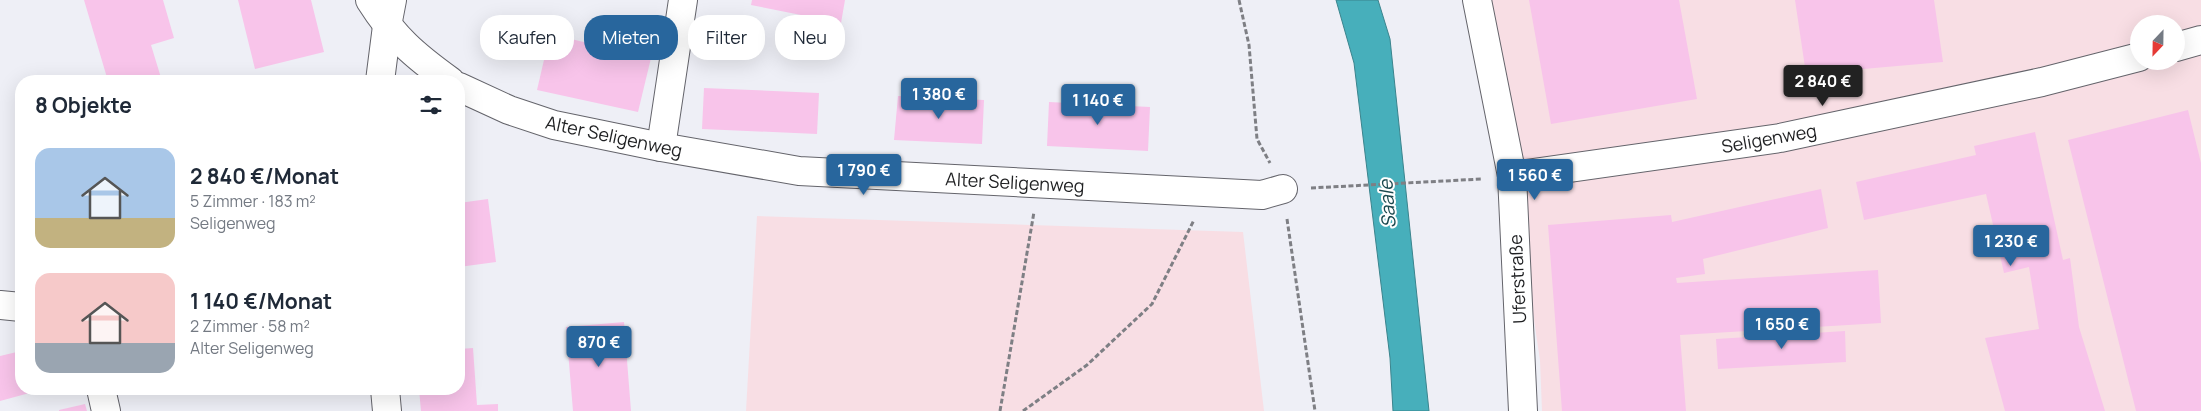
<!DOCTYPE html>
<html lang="de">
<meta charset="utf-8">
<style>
:root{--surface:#fff;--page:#f2f2f3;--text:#1f2937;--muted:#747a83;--accent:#28669d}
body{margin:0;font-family:Manrope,sans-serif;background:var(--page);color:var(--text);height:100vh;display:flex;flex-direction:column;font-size:19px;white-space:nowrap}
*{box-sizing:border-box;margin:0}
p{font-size:16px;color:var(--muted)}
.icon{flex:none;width:28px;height:28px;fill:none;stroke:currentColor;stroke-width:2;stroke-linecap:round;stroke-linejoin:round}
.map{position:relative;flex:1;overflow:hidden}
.side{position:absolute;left:15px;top:75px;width:450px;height:320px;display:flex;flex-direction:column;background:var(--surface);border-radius:20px;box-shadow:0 5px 20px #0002}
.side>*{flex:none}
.guide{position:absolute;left:480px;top:15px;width:475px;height:45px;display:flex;gap:10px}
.needle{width:32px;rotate:202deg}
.fabs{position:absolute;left:2130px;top:15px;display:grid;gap:10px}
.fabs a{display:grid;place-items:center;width:55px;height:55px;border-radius:50%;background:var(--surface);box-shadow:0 5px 20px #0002;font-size:25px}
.price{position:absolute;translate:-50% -42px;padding:0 11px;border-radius:5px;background:var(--accent);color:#fff;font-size:16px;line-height:32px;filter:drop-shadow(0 1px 2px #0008)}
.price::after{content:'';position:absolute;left:50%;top:30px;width:15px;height:11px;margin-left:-8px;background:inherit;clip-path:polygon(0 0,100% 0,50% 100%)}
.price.on{background:#222;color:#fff}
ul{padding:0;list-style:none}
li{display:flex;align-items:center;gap:15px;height:125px;padding:0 20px}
li span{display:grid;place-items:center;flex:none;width:140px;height:100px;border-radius:15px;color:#555}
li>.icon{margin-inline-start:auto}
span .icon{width:60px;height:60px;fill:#fffc;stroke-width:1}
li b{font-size:21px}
h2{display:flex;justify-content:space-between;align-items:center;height:60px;padding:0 20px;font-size:21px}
.pill{padding:0 18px;border-radius:20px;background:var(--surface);box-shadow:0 5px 20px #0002;font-size:18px;line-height:45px}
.pill.on{background:var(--accent);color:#fff}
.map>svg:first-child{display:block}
</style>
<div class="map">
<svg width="2201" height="411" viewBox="0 0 2201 411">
<rect width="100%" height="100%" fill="#eeeff6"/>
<!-- commercial -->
<g fill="#f8dee4" fill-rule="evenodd">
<path d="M1486,0H2201V411H1542L1540,360ZM2139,24H2176V61H2139Z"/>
<polygon points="757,216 1243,232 1264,411 746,411"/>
</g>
<!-- water -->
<polygon fill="#47afbb" stroke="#3b848d" points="1336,0 1378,0 1390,39 1429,411 1393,411 1390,358 1354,63"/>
<!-- building -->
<g fill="#f8c4ea">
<polygon points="84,0 163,0 174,38 151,45 162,81 108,81"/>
<polygon points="238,0 311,0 324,52 255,69"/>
<polygon points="752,0 845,0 841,23 751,5"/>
<polygon points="1529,0 1679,0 1697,99 1551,124"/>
<polygon points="1795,0 1934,0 1943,62 1806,74"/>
<polygon points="550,34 651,58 638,112 537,90"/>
<polygon points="704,88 819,93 817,134 702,129"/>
<polygon points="898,96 984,100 982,144 894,140"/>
<polygon points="1049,102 1150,107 1148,151 1047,146"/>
<polygon points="2188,110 2201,163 2201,411 2136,411 2068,140"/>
<polygon points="2035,132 2063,260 2070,258 2079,327 2105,411 2005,411 1985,338 2039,329 2029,267 2004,273 1986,194 1864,220 1856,182 1976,155 1974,146"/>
<polygon points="1821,189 1828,228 1703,259 1705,274 1676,278 1677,283 1878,270 1881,323 1680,335 1686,411 1562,411 1548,225 1671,215 1672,222"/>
<polygon points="488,199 496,262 459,267 459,203"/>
<polygon points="624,322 631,411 573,411 566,327"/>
<polygon points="1845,331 1846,362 1718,369 1716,339"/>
<polygon points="473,348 477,405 498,404 498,411 421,411 419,389 459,389 459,349"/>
<polygon points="21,351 21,389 44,389 0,401 0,356"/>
<polygon points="85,404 87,411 59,411 59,410"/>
</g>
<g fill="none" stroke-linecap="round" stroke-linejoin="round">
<defs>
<g id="street">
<path d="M370,0C394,38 414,55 450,81"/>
<polyline points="1477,0 1512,176 1523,411"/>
<polyline points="2176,47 2201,40"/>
<polyline points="459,87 509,110 554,125 661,147 799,171 1262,195 1283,189"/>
<polyline points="661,147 683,0"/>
<polyline points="1512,176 1780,138 2042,82 2139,57"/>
<polyline points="0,305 21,307"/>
<polyline points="101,389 106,411"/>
</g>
<g id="primary">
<polyline points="380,81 387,26 392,0"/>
<polyline points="385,389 387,411"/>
</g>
</defs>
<!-- street casing -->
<use href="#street" stroke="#64646b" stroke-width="30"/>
<!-- primary casing -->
<use href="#primary" stroke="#64646b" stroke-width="30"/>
<!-- path -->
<g stroke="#7e7f84" stroke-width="3" stroke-dasharray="5 2.5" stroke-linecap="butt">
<polyline points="1239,0 1249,45 1257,139 1270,163"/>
<polyline points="1311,188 1482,179"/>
<polyline points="1287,219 1315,411"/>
<polyline points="1000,411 1034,212"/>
<polyline points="1023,411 1087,365 1152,304 1194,220"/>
</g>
<!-- street -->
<use href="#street" stroke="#fff" stroke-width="28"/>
<!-- primary -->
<use href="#primary" stroke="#fff" stroke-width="28"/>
</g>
<g text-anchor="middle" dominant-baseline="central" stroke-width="4" stroke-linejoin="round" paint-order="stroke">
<!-- street labels -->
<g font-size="18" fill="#1f2022" stroke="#fff">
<text transform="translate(614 136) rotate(12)">Alter Seligenweg</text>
<text transform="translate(1769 138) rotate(-10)">Seligenweg</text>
<text transform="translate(1015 182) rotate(3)">Alter Seligenweg</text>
<text transform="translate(1517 279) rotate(-93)">Uferstraße</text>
</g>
<!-- water labels -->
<g font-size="19" font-style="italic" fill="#1a484e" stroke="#fff">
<text transform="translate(1387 204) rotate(-94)">Saale</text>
</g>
</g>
</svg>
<div class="fabs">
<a><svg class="needle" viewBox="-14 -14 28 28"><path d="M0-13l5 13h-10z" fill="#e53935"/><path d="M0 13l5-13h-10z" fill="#747a83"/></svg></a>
</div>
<b class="price on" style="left:1823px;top:107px">2 840 €</b>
<b class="price" style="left:939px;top:120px">1 380 €</b>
<b class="price" style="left:1098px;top:126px">1 140 €</b>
<b class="price" style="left:864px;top:196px">1 790 €</b>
<b class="price" style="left:1535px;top:201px">1 560 €</b>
<b class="price" style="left:2011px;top:267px">1 230 €</b>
<b class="price" style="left:1782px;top:350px">1 650 €</b>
<b class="price" style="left:599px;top:368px">870 €</b>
<div class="guide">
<a class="pill">Kaufen</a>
<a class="pill on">Mieten</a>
<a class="pill">Filter</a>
<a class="pill">Neu</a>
</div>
<section class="side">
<h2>8 Objekte<svg class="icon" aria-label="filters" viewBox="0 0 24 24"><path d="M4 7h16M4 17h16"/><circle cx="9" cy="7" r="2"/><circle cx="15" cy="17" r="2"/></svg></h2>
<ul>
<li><span style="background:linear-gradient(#a9c7e8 70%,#c2b280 0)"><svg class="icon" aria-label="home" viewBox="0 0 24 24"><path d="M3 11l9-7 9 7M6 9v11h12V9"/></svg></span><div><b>2 840 €/Monat</b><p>5 Zimmer · 183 m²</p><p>Seligenweg</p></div></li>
<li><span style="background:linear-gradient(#f6c9c9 70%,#9aa5b1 0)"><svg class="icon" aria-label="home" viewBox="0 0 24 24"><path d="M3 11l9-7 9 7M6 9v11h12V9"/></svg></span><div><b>1 140 €/Monat</b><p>2 Zimmer · 58 m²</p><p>Alter Seligenweg</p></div></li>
</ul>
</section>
</div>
